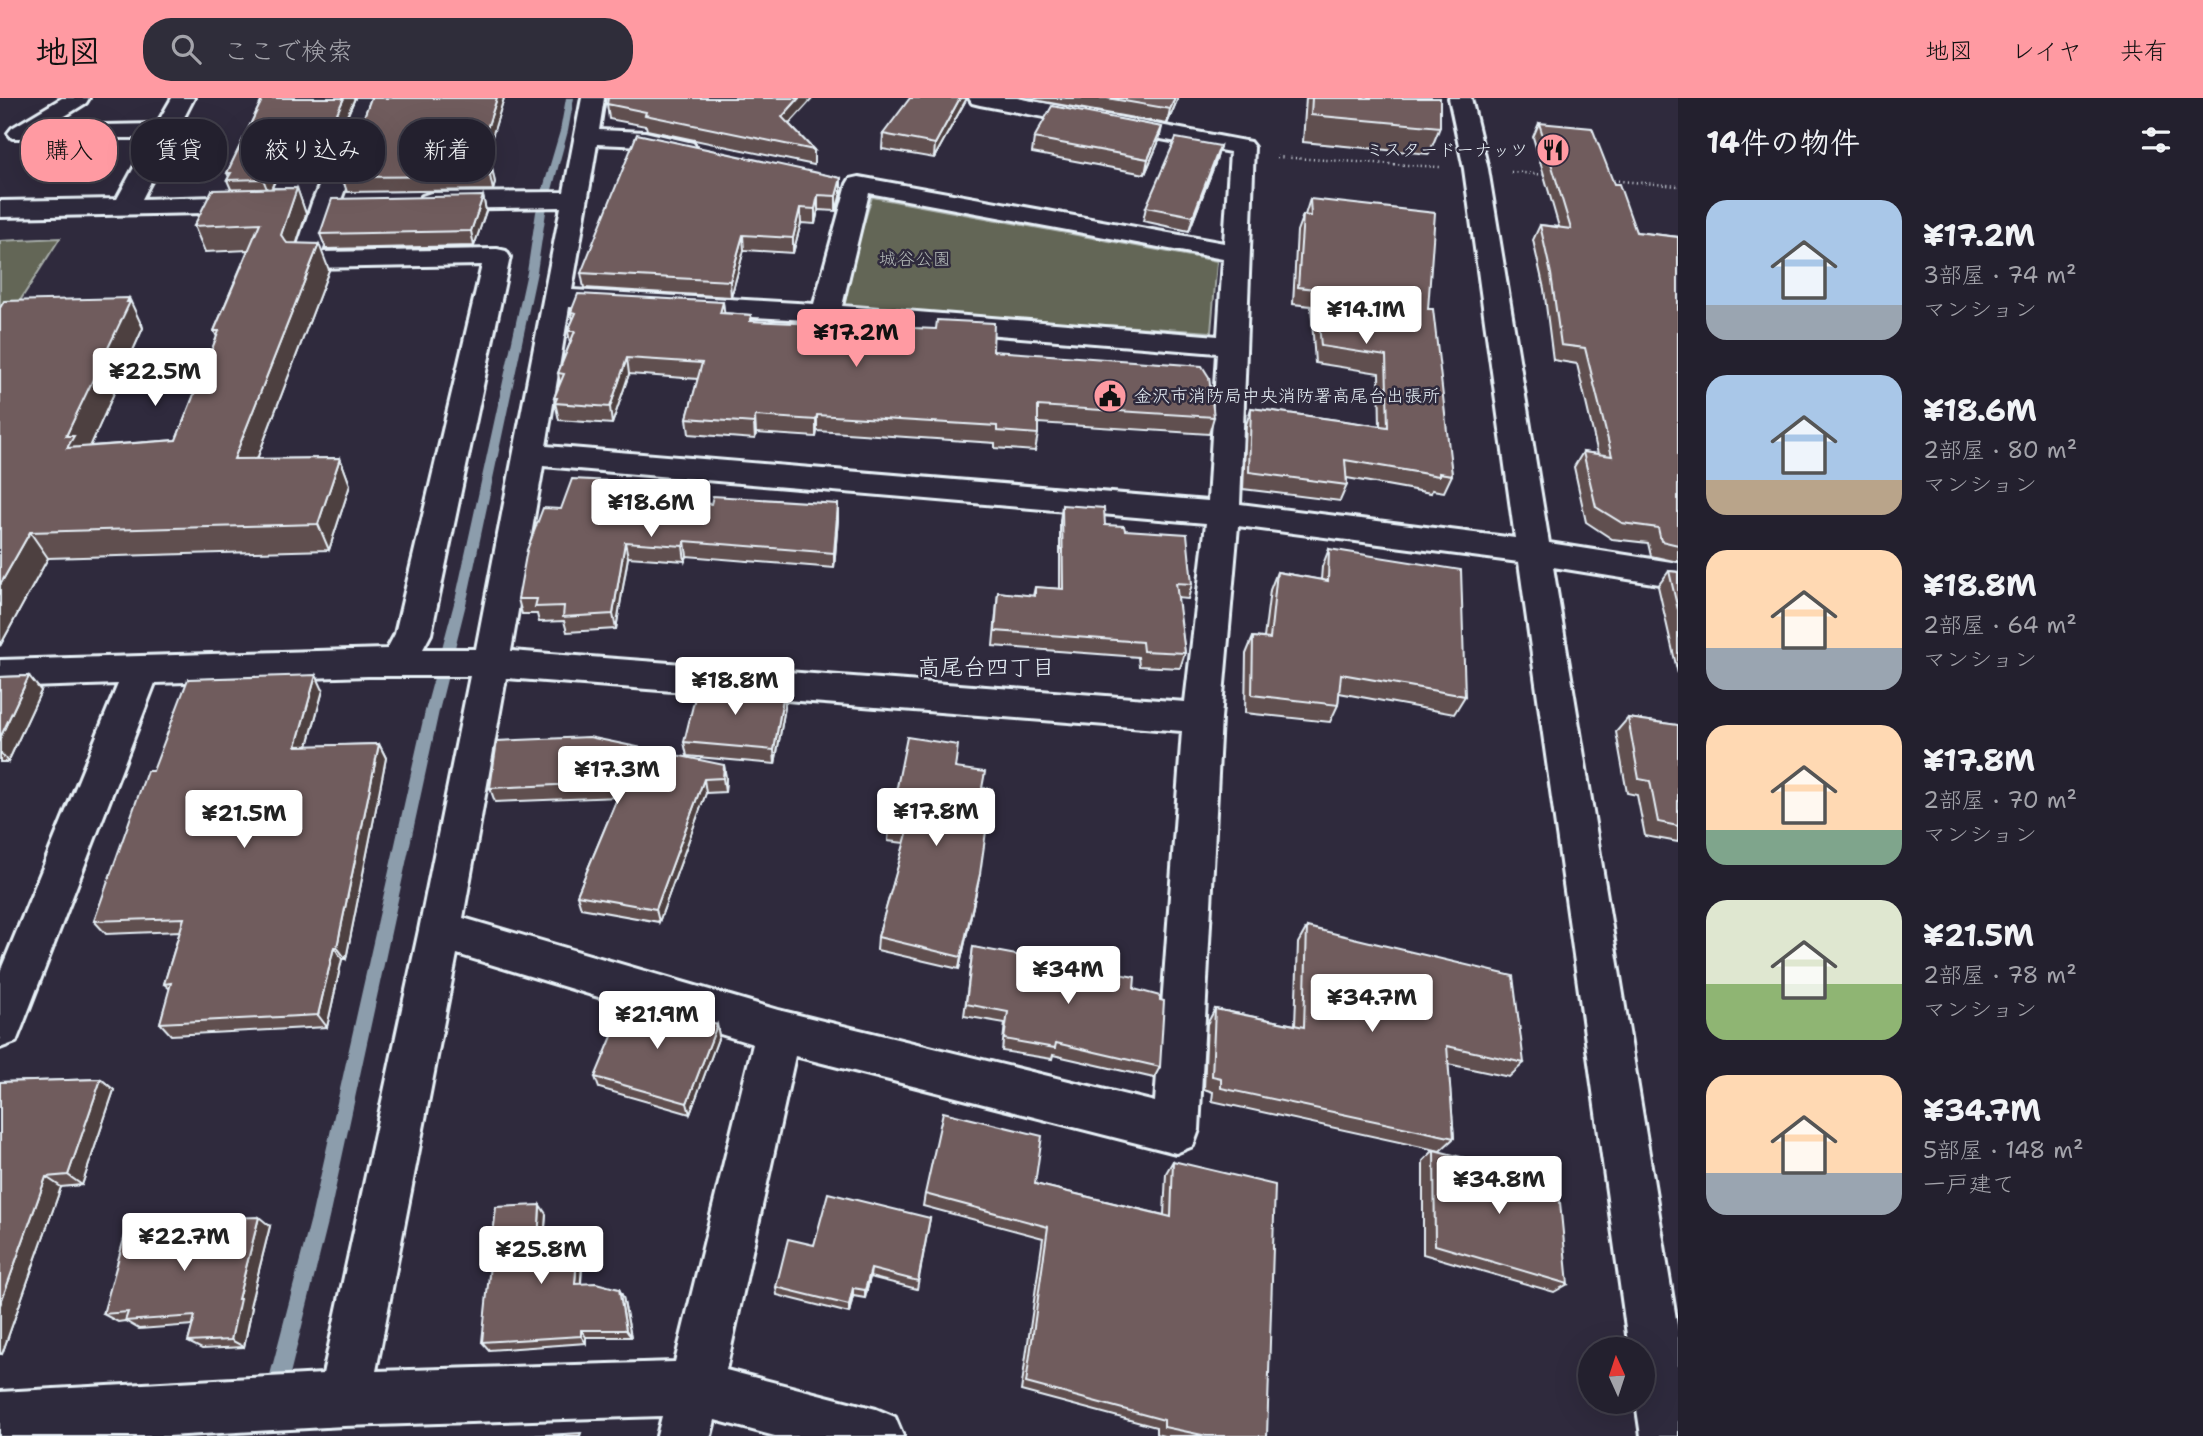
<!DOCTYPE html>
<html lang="ja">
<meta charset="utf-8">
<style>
:root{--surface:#23202e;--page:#2f2d3a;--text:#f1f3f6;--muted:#a3a3aa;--line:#403e4a;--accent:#ff9aa2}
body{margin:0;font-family:"Shantell Sans","Klee One",sans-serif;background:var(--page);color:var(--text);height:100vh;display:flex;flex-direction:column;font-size:26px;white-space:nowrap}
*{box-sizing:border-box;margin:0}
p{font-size:23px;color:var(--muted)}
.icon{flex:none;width:38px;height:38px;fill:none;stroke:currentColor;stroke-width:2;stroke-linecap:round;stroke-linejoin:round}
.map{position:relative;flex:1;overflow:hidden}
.side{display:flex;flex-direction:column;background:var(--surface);width:525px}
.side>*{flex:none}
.hud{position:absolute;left:21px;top:21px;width:665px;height:63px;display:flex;gap:14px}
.needle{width:46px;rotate:357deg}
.buttons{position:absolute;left:1578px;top:1239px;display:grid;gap:14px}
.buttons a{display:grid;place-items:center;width:77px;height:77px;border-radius:50%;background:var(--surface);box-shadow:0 7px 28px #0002,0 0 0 2px var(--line);font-size:35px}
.price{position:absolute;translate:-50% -60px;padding:0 16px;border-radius:7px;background:#fff;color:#222;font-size:23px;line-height:46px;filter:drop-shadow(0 2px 4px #0008)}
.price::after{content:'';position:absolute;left:50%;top:42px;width:21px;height:16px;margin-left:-10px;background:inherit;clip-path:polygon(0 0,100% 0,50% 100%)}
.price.selected{background:var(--accent);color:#111}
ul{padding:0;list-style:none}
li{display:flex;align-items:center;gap:21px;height:175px;padding:0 28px}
li span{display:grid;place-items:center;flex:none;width:196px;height:140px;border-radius:21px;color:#555}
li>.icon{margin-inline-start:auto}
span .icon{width:84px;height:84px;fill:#fffc;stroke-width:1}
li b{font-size:30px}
h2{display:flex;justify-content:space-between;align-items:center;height:84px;padding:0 28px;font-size:30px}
.pill{padding:0 24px;border-radius:28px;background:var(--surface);box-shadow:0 7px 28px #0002,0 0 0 2px var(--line);font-size:24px;line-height:63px}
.pill.selected{background:var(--accent);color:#111}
header{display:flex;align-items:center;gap:42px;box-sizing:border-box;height:98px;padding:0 35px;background:var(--accent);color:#111}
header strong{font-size:33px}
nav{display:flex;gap:38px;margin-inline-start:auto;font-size:24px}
.search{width:490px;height:63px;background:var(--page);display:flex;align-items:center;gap:18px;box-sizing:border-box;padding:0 24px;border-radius:28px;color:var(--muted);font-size:26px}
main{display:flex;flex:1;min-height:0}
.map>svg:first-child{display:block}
</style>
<header>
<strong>地図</strong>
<div class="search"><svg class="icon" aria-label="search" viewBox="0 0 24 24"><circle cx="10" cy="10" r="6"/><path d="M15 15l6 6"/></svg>ここで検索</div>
<nav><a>地図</a><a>レイヤ</a><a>共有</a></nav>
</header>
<main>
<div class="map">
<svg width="1678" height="1338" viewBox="0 0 1678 1338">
<rect width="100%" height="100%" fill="#2f2a3d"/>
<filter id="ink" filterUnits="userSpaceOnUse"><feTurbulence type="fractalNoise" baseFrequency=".0143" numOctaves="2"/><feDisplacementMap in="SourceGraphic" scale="14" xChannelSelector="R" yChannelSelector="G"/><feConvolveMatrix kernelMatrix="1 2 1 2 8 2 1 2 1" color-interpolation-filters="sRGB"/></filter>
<g filter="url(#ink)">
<!-- green -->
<g fill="#636657" stroke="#a6aca8" stroke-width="2">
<polygon points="872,99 1217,163 1211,234 838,209"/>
<polygon points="60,140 0,234 0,143"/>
</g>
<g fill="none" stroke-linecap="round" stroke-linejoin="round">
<!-- stream -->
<polygon fill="#8c9dac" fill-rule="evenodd" points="566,0 574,0 568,33 546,114 537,174 468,498 439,613 329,1120 285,1296 282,1303 275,1306 268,1303 265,1296 311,1120 425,613 456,498 527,174 536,114 560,33"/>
<defs>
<g id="minor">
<polygon points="62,0 89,0 86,5 49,28 157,26 172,0 194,0 142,101 256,98 265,101 269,106 265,111 256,114 0,119 0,103 117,101 150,40 12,40 8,35 12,30"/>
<path d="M356,0H378L322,154L497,151L506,153L510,159L431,536L423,551H476L561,109L431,111L422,108L418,103L422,98L431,95L564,94L582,0H604L599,32L645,34L693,45L697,50L693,55L685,57L645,48L597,46L572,192L814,206L847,86L850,81L859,79L1224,145L1230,54L980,7L972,5L969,0H1017L1250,44L1254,49L1240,406L1515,440L1464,71L1449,0H1471L1488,71L1549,445L1678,465V489L1553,469L1678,1233V1338H1641L1636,1304H1643V1251H1629L1519,464L1238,428L1221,620L1199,1032L1193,1048L1176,1055L795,958L726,1272L876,1311L895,1319L903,1338H775L715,1322L711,1338H657L662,1318L344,1328L168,1338H0V1294L323,1276L419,832L470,578H368L155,585L22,929L16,944L0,950V874L118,586L0,590V562L387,551L395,536L482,167L306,170L297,168L293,162L312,105ZM869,95L1223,161L1218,238L842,208ZM569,209L826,223L1217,255L1208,403L546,348ZM543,368L1206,425L1185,604L511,553ZM506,580L1182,633L1155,1004L778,912L463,820ZM457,856L753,946L675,1264L376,1273Z"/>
</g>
</defs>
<!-- minor casing -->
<use href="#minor" stroke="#e8f1f8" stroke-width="6"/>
<!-- path -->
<g stroke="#e8f1f8" stroke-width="2.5" stroke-dasharray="1 3.5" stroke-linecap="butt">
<polyline points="1277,59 1440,69"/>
<polyline points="1511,74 1548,77"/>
<polyline points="1609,82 1678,88"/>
</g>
<!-- minor -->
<use href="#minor" fill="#2f2a3d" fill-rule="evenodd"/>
</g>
<!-- wall -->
<g fill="#604f50" stroke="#e8f1f8" stroke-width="2">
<polygon points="263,0 355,0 335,44 291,45 272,90 297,90 306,116 297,145 329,172 257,361 340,360 350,387 329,452 48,460 0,548 0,210 142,226 143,230 90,348 176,342 217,239 214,233 248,152 205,154 194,128 231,91 227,82 229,79 227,75"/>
<polygon points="371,0 504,0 482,70 492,70 495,85 493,92 347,94 342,79"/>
<polygon points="967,0 934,60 882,51 883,36"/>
<polygon points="1023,0 1178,0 1167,26"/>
<polygon points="1306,0 1440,0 1440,29 1429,56 1303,44"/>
<polygon points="607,6 789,26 814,52 814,67 647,32 646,28 609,21"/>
<polygon points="1539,25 1614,86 1636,134 1678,139 1678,464 1651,458 1648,445 1612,441 1586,424 1574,369 1583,354 1598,356 1577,266 1553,262 1544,191 1533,142 1540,127 1559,129 1533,39"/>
<polygon points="1034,40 1159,43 1145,76 1032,55"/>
<polygon points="1220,48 1216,63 1189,133 1143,123 1146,109"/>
<polygon points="841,80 841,95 836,113 818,112 815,126 801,125 793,155 744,152 731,199 584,190 581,175"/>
<polygon points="483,98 486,113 474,148 326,151 320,136"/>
<polygon points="1310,101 1428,211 1452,377 1444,394 1432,392 1431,395 1347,380 1347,387 1340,403 1243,391 1246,327 1251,310 1380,328 1379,275 1315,265 1311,208 1293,206 1297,133 1303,117 1305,117"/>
<polygon points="723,204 724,215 751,217 752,223 993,253 1214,319 1209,336 1038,325 1038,336 1035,353 995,350 995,345 817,333 816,339 756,335 755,341 689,336 687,320 698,281 629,276 612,326 559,322 554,300 560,285 558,275 570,245 568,233 573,222 571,214"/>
<polygon points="615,399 711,406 838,406 838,421 834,470 687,458 685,463 628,459 616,531 567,534 564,523 539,524 537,516 522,516 518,501 561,411"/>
<polygon points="1062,407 1105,427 1125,432 1192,486 1188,501 1177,500 1185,555 1180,570 1139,568 1138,559 993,548 998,494 1033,498 1035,489 1060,491 1060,423"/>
<polygon points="1329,451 1465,598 1454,616 1339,595 1338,607 1330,624 1245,615 1246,556 1253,539 1264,540 1270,492 1277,474 1321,482 1322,469"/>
<polygon points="1669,473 1678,474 1678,576 1658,488"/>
<polygon points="29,578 41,593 8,664 0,664 0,579"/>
<polygon points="323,592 308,648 379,646 386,660 346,861 342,861 327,929 171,937 160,925 170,891 164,886 180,833 106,836 94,823 153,673"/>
<polygon points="784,594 785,609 775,666 687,658 684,644"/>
<polygon points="1628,620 1678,627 1678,744 1645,738 1637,697 1627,695 1616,634"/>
<polygon points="724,667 726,681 725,694 706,695 659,824 581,810 577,797 618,699 495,704 490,690"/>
<polygon points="955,670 982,690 977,790 959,871 877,852 878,839 905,745 888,743 889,729"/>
<polygon points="1307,829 1524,965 1509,979 1448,966 1454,1040 1440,1053 1212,1003 1213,994 1204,991 1207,926 1215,911 1295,927 1298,845"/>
<polygon points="973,849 1134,891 1160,969 1154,980 1053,957 1052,961 1002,953 1005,925 964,918"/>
<polygon points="717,927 719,938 690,1016 599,990 595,979"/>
<polygon points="101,981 114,992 82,1087 61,1089 2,1256 0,1256 0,984"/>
<polygon points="1434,1052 1568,1186 1554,1194 1423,1156 1423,1063"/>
<polygon points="1173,1063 1267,1338 1164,1338 1156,1336 1156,1329 1021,1293 1043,1140 923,1108 925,1096 1035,1086 1164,1117 1166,1075"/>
<polygon points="546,1116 544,1145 583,1152 581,1186 619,1191 623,1199 631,1239 586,1239 586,1245 489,1252 482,1244"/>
<polygon points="930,1120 917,1191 870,1179 865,1200 853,1198 849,1215 777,1197 776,1189 814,1147"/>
<polygon points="270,1128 250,1208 252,1209 244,1249 202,1251 188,1244 193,1227 139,1231 125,1223 118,1224 103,1216"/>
</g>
<!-- shaded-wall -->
<g fill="#4e4041" stroke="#e8f1f8" stroke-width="2">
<polygon points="344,0 355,0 335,44 330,30"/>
<polygon points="497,0 504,0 480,78 474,70"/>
<polygon points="799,0 813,0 782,34 782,19"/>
<polygon points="960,0 967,0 934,60 935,46"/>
<polygon points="1175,0 1178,0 1167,26 1170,11"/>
<polygon points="1162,29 1159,43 1145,76 1148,61"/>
<polygon points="286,30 291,45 269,96 263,81"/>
<polygon points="1220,48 1216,63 1189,133 1193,118"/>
<polygon points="492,70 495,85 493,92 490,78"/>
<polygon points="841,80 841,95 836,113 836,98"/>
<polygon points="297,90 306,116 291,163 281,137"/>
<polygon points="818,97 818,112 815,126 815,111"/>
<polygon points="483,98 486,113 474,148 471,133"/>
<polygon points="800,110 801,125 793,155 793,140"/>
<polygon points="743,137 744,152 731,199 730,183"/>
<polygon points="319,146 329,172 247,387 234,361"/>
<polygon points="129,200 143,230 86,358 67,350 66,338"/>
<polygon points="723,204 725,220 720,215"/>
<polygon points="627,260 629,276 612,326 610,309"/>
<polygon points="817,317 817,333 816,339 816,322"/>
<polygon points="755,318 756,335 755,341 754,325"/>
<polygon points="340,360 350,387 329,452 318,426"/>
<polygon points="612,383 615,399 607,399"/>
<polygon points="838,406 838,421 834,470 834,455"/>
<polygon points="30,434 48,460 0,548 0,487"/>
<polygon points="685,443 687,458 685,463 683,448"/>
<polygon points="625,444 628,459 616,531 613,516"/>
<polygon points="316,577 323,592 304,662 296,648"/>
<polygon points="29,578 41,593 8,664 0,654 0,640"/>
<polygon points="784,594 785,609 775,666 774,652"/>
<polygon points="379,646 386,660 346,861 337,849"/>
<polygon points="724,667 726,681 725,694 723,680"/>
<polygon points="704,681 706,695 659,824 656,811"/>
<polygon points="980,776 977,790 959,871 961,859"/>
<polygon points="334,849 342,861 327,929 318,917"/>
<polygon points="717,927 719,938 690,1016 687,1005"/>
<polygon points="101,981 114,992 82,1087 68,1077"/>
<polygon points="46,1079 61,1089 2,1256 0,1255 0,1207"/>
<polygon points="540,1107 546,1116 543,1154 538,1145"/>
<polygon points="259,1119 270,1128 250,1208 252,1209 244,1249 231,1242 238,1201"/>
<polygon points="578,1143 583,1152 580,1194 575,1186"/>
<polygon points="871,1171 870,1179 865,1200 865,1192"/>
<polygon points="853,1190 853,1198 849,1215 849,1207"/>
<polygon points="619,1191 623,1199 631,1239 626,1232"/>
<polygon points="581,1232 586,1239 586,1245 581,1238"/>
</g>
<!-- building -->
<g fill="#705c5d" stroke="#e8f1f8" stroke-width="2">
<polygon points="263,0 344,0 330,30 286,30 263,81 227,82 231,75 227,75"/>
<polygon points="371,0 497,0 474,70 492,70 490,78 342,79"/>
<polygon points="608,0 799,0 782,19 814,52 645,17 646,14 607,6"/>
<polygon points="910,0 960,0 935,46 883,36"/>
<polygon points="1107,0 1175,0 1170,11"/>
<polygon points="1312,0 1440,0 1440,29 1311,17"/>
<polygon points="1052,8 1162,29 1148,61 1034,40"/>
<polygon points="1539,25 1592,30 1614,86 1619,86 1636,134 1678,139 1678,447 1661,443 1658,430 1622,425 1596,409 1583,354 1612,358 1585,250 1561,247 1551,176 1540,127 1571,131"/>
<polygon points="637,36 841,80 836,98 818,97 815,111 800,110 793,140 743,137 730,183 581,175"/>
<polygon points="1176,40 1220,48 1193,118 1146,109"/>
<polygon points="297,90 281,137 287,145 319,146 234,361 340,360 318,426 30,434 0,487 0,210 4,203 129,200 127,204 130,204 66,338 74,338 67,350 176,342 219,233 214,233 260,125 194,128 212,92"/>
<polygon points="483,98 471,133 320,136 332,101"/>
<polygon points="1310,101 1435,115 1428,211 1433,211 1452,377 1439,375 1439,378 1345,362 1347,387 1249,374 1251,310 1388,329 1386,258 1321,248 1316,191 1298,189 1303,117 1311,118"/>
<polygon points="578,196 723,204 720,215 751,217 750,223 936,231 937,222 994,225 993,253 1202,268 1209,279 1214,319 1038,308 1038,336 997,333 997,328 817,317 816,322 755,318 754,325 687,320 702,265 627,260 610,309 555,305 557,300 554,300 564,276 558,275 575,233 568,233 576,215 571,214"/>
<polygon points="572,381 612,383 607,399 711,406 713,398 838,406 834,455 685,443 683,448 625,444 613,516 563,519 564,508 535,509 537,501 518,501 527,452 543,410 561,411"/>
<polygon points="1062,407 1104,410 1105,427 1124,428 1125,432 1187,436 1192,486 1176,485 1185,555 1143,553 1142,544 995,533 998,494 1035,498 1035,489 1063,491"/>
<polygon points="1329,451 1461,472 1465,598 1341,576 1338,607 1252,597 1253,539 1270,541 1277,474 1328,483"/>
<polygon points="1669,473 1678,474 1678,512"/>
<polygon points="316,577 296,648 379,646 337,849 334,849 318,917 160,925 171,885 164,886 184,820 94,823 147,673 153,673 188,581"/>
<polygon points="29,578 0,640 0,579"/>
<polygon points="698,587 784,594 774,652 684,644"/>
<polygon points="1628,620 1678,627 1678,728 1658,724 1650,683 1639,681"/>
<polygon points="589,639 724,667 723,680 704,681 656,811 577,797 624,684 490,690 497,643"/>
<polygon points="907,639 958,647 955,670 985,674 982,690 992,691 980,776 961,859 878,839 908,732 889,729"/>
<polygon points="1307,829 1513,878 1524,965 1447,948 1454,1040 1221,990 1221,980 1212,978 1215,911 1304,929"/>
<polygon points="973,849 1135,879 1134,891 1160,898 1160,902 1164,903 1160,969 1056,945 1055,950 1004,941 1008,914 966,906"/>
<polygon points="628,900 717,927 687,1005 595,979"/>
<polygon points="101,981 68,1077 46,1079 0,1207 0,984"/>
<polygon points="943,1014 1042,1038 1035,1086 1171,1119 1173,1063 1275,1087 1267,1338 1207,1338 1164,1329 1164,1322 1026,1285 1048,1129 925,1096"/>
<polygon points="1434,1052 1558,1084 1568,1186 1435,1147"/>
<polygon points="828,1095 930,1120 918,1183 871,1171 865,1192 853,1190 849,1207 776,1189 788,1141 814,1147"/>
<polygon points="540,1107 538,1145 578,1143 575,1186 596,1185 619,1191 626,1232 581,1232 581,1238 482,1244 496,1109"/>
<polygon points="259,1119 238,1201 240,1201 231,1242 188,1244 195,1218 125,1223 128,1214 103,1216 129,1123"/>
<polygon points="581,1335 580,1338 526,1338"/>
</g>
</g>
<!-- icons -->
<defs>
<symbol id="restaurant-disc" viewBox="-11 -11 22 22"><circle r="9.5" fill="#ff9aa2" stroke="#2f2a3d"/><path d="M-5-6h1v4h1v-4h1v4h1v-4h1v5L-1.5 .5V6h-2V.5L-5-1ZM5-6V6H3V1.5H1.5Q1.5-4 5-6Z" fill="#111"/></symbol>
<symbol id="civic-disc" viewBox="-11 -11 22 22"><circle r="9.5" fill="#ff9aa2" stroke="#2f2a3d"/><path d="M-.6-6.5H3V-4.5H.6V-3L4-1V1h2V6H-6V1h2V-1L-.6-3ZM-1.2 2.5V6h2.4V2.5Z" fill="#111"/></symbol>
</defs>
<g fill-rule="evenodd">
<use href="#restaurant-disc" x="1534" y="33" width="38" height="38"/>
<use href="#civic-disc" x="1091" y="279" width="38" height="38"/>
</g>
<g text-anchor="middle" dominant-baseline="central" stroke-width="5" stroke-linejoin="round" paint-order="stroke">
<!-- far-poi labels -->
<g font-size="18" fill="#e8f1f8" stroke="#2f2a3d" text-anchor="end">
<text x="1528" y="52">ミスタードーナッツ</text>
<text x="1134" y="298" text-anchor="start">金沢市消防局中央消防署高尾台出張所</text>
</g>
<!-- far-park labels -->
<g font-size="18" fill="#b3b9b8" stroke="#2f2a3d">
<text x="915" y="161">城谷公園</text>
</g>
<!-- neighbourhood labels -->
<g font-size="23" fill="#e8f1f8" stroke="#2f2a3d">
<text x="986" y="569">高尾台四丁目</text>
</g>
</g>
</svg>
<div class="buttons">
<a><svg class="needle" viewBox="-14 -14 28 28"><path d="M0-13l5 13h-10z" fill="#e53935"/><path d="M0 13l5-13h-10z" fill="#a3a3aa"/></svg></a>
</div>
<b class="price" style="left:1366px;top:248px">¥14.1M</b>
<b class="price selected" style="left:856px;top:271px">¥17.2M</b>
<b class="price" style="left:155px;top:310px">¥22.5M</b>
<b class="price" style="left:651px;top:441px">¥18.6M</b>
<b class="price" style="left:735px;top:619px">¥18.8M</b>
<b class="price" style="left:617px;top:708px">¥17.3M</b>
<b class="price" style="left:936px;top:750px">¥17.8M</b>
<b class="price" style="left:244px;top:752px">¥21.5M</b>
<b class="price" style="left:1068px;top:908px">¥34M</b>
<b class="price" style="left:1372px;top:936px">¥34.7M</b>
<b class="price" style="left:657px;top:953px">¥21.9M</b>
<b class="price" style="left:1499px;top:1118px">¥34.8M</b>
<b class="price" style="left:184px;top:1175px">¥22.7M</b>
<b class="price" style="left:541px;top:1188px">¥25.8M</b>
<div class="hud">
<a class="pill selected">購入</a>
<a class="pill">賃貸</a>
<a class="pill">絞り込み</a>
<a class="pill">新着</a>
</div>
</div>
<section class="side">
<h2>14件の物件<svg class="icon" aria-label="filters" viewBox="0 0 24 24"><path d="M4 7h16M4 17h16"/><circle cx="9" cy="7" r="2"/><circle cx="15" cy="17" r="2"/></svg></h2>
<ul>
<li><span style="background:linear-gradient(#a9c7e8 75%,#9aa5b1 0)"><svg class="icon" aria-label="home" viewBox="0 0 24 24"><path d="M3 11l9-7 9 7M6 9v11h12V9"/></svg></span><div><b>¥17.2M</b><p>3部屋 · 74 m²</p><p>マンション</p></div></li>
<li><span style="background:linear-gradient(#a9c7e8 75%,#b9a48a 0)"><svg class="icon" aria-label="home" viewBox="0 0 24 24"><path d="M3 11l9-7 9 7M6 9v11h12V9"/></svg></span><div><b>¥18.6M</b><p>2部屋 · 80 m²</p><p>マンション</p></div></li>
<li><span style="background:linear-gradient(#ffd9b3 70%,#9aa5b1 0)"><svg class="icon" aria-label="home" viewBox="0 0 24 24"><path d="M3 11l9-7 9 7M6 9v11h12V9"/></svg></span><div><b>¥18.8M</b><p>2部屋 · 64 m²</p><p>マンション</p></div></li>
<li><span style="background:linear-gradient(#ffd9b3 75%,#7fa58c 0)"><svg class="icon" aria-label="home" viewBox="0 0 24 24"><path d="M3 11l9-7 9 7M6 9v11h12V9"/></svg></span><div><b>¥17.8M</b><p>2部屋 · 70 m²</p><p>マンション</p></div></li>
<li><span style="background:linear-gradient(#dfe7d0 60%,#8fb573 0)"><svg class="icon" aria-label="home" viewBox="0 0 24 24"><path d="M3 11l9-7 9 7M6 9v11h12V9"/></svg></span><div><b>¥21.5M</b><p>2部屋 · 78 m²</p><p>マンション</p></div></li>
<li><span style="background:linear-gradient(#ffd9b3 70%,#9aa5b1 0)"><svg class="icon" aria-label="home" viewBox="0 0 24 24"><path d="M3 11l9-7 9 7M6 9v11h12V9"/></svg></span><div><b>¥34.7M</b><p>5部屋 · 148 m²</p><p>一戸建て</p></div></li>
</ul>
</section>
</main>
